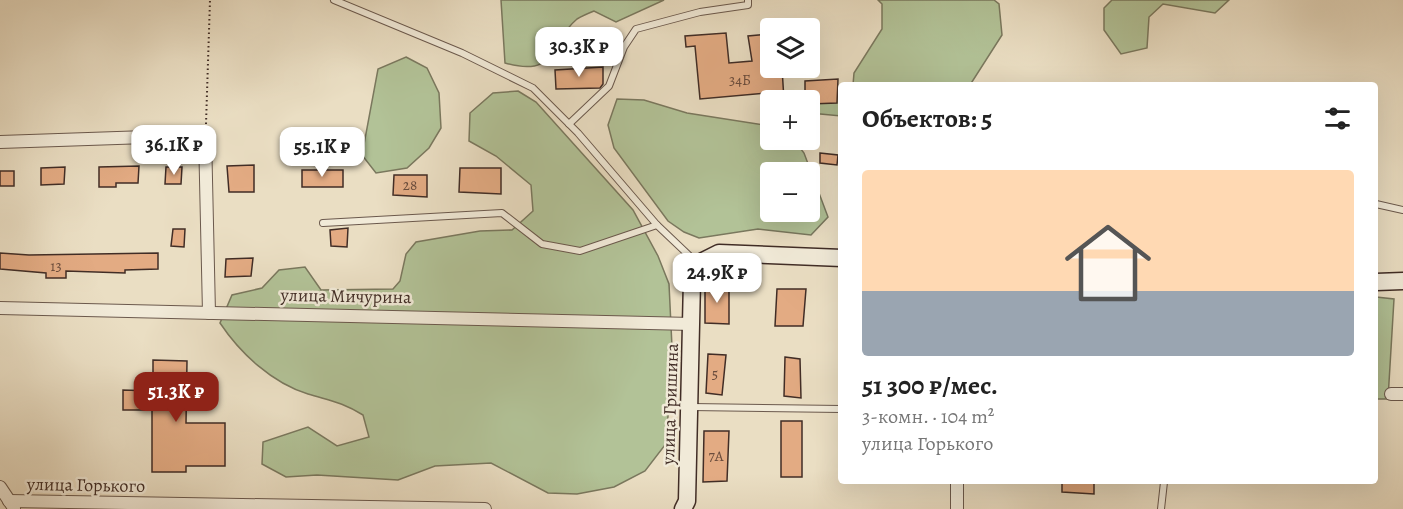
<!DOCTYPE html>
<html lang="ru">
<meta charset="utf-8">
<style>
:root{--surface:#fff;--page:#f2f2f2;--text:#222;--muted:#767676;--accent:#8f2418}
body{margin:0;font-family:Alegreya,serif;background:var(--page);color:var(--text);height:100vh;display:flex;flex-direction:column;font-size:22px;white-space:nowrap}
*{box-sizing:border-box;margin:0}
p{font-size:20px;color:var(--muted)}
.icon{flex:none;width:33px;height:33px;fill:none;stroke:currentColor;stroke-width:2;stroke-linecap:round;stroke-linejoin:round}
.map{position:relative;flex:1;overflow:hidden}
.details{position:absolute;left:838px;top:82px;width:540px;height:402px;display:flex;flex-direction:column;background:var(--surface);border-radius:6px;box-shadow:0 6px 24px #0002}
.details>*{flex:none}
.controls{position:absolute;left:760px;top:18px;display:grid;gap:12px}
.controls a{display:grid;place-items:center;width:60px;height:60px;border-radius:6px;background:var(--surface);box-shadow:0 6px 24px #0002;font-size:30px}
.price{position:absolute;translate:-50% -51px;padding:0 14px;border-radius:12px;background:#fff;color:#222;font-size:20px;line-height:39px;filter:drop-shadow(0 2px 3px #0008)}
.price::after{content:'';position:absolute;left:50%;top:36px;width:18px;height:14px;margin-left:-9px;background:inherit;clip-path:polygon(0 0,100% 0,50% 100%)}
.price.active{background:var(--accent);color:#fff}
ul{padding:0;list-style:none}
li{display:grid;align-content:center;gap:12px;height:318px;padding:0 24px}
li span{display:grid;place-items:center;height:186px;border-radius:6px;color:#555}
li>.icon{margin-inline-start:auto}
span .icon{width:108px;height:108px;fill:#fffc;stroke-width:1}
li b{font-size:26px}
h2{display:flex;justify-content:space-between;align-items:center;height:72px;padding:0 24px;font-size:26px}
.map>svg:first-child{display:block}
</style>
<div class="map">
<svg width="1403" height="509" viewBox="0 0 1403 509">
<rect width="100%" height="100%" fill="#eadec3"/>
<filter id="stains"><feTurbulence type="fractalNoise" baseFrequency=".00333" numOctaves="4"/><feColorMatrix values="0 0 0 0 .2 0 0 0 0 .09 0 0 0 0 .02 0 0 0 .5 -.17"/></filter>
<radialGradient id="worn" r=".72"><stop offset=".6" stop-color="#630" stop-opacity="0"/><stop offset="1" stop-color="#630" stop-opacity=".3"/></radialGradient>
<!-- green -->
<g fill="#b2c297" stroke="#7a785e" stroke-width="1.5" fill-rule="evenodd">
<path d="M501,0H664L616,22L594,11C589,13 582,16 577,19C547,44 558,78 505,63Z"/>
<polygon points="878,0 994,0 999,4 1002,35 970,85 853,85 854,73 882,29 882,4"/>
<polygon points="1112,0 1229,0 1215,13 1163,4 1149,17 1147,48 1121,54 1104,30 1104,8"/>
<polygon points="406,57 427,68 439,93 441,128 429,148 407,168 376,173 362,155 378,69"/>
<polygon points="841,89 841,116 810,113 811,94"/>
<path d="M518,91L536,102L633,210L658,256L669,284L673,368L665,445L645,471L614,487L577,494L548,493L491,463L435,466L398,480L317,475L286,477L262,464L263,442L308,427L337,446L369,437L363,415C342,402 331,401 308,394C272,383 240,353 220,323L232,295L262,288L279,270L305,267L321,290L393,289L400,281L406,254L416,242L480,231L512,230L533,211L531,185L496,156L469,141L470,113L493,93Z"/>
<path d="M617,99L644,100L687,113L771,126V140H794L804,153L828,217L811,235L758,229L699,238L684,232L668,221L614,148L608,125ZM810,172V212H771V172Z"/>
<polygon points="1376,297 1394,299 1388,399 1376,399"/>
</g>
<!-- building -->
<g fill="#e3ab83" stroke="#412d26" stroke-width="1.5">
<polygon points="726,33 729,63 752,61 748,36 771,34 771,68 782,68 784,100 767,100 766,93 700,99 695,46 686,47 685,36"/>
<polygon points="603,67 603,84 600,88 556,89 555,70"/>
<polygon points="838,79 837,103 810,104 810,100 805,100 805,81"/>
<polygon points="820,153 838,155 837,165 820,163"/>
<polygon points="254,165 254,192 229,192 227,166"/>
<polygon points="139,166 138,183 116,183 116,187 99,187 99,167"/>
<polygon points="65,167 64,184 41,185 41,168"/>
<polygon points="166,167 182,167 181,184 165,184"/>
<polygon points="460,168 501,168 501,194 459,192"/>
<rect x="302" y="170" width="41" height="17"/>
<rect x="0" y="171" width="14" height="15"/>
<polygon points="394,175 427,175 427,197 393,195"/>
<polygon points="348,228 347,247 331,246 330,230"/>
<polygon points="173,229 185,229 184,247 171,246"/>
<polygon points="0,253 29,255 158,253 158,269 125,270 125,273 66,271 66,278 46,278 46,273 0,269"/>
<polygon points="253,258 251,276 225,277 226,259"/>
<polygon points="705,283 729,284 729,324 705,323"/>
<polygon points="777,289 806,289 803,326 775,326"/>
<polygon points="708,354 726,355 722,395 706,393"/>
<polygon points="785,357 800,359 801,398 784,396"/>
<polygon points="153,360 187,361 186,423 225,423 225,466 186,466 186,472 152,472 152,410 123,410 123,390 153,391"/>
<rect x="781" y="421" width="21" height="56"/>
<polygon points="704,431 729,431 727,481 703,482"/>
<polygon points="1062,482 1094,482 1094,494 1062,492"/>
</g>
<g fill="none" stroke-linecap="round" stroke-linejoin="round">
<defs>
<g id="lane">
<polyline points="334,0 462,53 533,88 578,133 657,225 697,263"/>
<polyline points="569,124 609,86 624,47 636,29 700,12 748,5 748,0"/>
<polyline points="1376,204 1403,210"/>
<polyline points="323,223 502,213 542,244 580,251 657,225"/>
<polyline points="691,407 842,409"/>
<polyline points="1161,509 1164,482"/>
</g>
<g id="street">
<polyline points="0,142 205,135 209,313"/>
<polyline points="0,308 692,324"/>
<polyline points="1391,394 1403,394"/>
<polyline points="0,487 14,508"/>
<polyline points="9,501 485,509"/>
<polyline points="957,509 957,482"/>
</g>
<g id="secondary">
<polyline points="1376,282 1403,281"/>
<polyline points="683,509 687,501 692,280 697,264 719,253 842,258"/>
</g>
</defs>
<!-- lane casing -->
<use href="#lane" stroke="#6b594d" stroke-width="8"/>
<!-- street casing -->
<use href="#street" stroke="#6b594d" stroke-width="14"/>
<!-- secondary casing -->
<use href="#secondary" stroke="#412d26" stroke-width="19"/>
<!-- path -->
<polyline stroke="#412d26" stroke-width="2" stroke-dasharray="1.5 3" stroke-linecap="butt" points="206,124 210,0"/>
<!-- lane -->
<use href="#lane" stroke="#f1ead8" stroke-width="6"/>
<!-- street -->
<use href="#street" stroke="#f1ead8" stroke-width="12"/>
<!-- secondary -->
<use href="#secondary" stroke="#f1ead8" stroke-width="16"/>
</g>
<g text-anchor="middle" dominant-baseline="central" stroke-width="5" stroke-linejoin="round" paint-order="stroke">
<!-- number labels -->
<g font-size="15" fill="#6a4c3d">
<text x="740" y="80">34Б</text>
<text x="410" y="185">28</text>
<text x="56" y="266">13</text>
<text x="715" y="374">5</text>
<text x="716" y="456">7А</text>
</g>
<!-- street labels -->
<g font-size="18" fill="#412d26" stroke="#f1ead8">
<text transform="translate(346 296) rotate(1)">улица Мичурина</text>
<text transform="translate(670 404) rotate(-88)">улица Гришина</text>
<text transform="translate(86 485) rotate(1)">улица Горького</text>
</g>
</g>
<rect width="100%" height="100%" filter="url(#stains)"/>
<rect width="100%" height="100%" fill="url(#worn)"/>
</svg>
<div class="controls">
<a><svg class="icon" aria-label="layers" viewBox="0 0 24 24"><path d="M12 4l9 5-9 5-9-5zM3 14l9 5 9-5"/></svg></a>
<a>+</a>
<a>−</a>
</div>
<b class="price" style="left:579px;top:78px">30.3K ₽</b>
<b class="price" style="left:174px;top:176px">36.1K ₽</b>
<b class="price" style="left:322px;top:178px">55.1K ₽</b>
<b class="price" style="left:717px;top:304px">24.9K ₽</b>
<b class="price active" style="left:176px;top:423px">51.3K ₽</b>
<section class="details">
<h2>Объектов: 5<svg class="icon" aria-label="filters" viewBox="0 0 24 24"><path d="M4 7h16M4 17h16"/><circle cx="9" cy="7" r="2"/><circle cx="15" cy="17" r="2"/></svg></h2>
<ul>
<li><span style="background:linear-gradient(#ffd9b3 65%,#9aa5b1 0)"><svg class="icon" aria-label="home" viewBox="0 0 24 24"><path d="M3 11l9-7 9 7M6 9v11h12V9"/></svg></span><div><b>51 300 ₽/мес.</b><p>3-комн. · 104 m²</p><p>улица Горького</p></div></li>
</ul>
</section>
</div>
